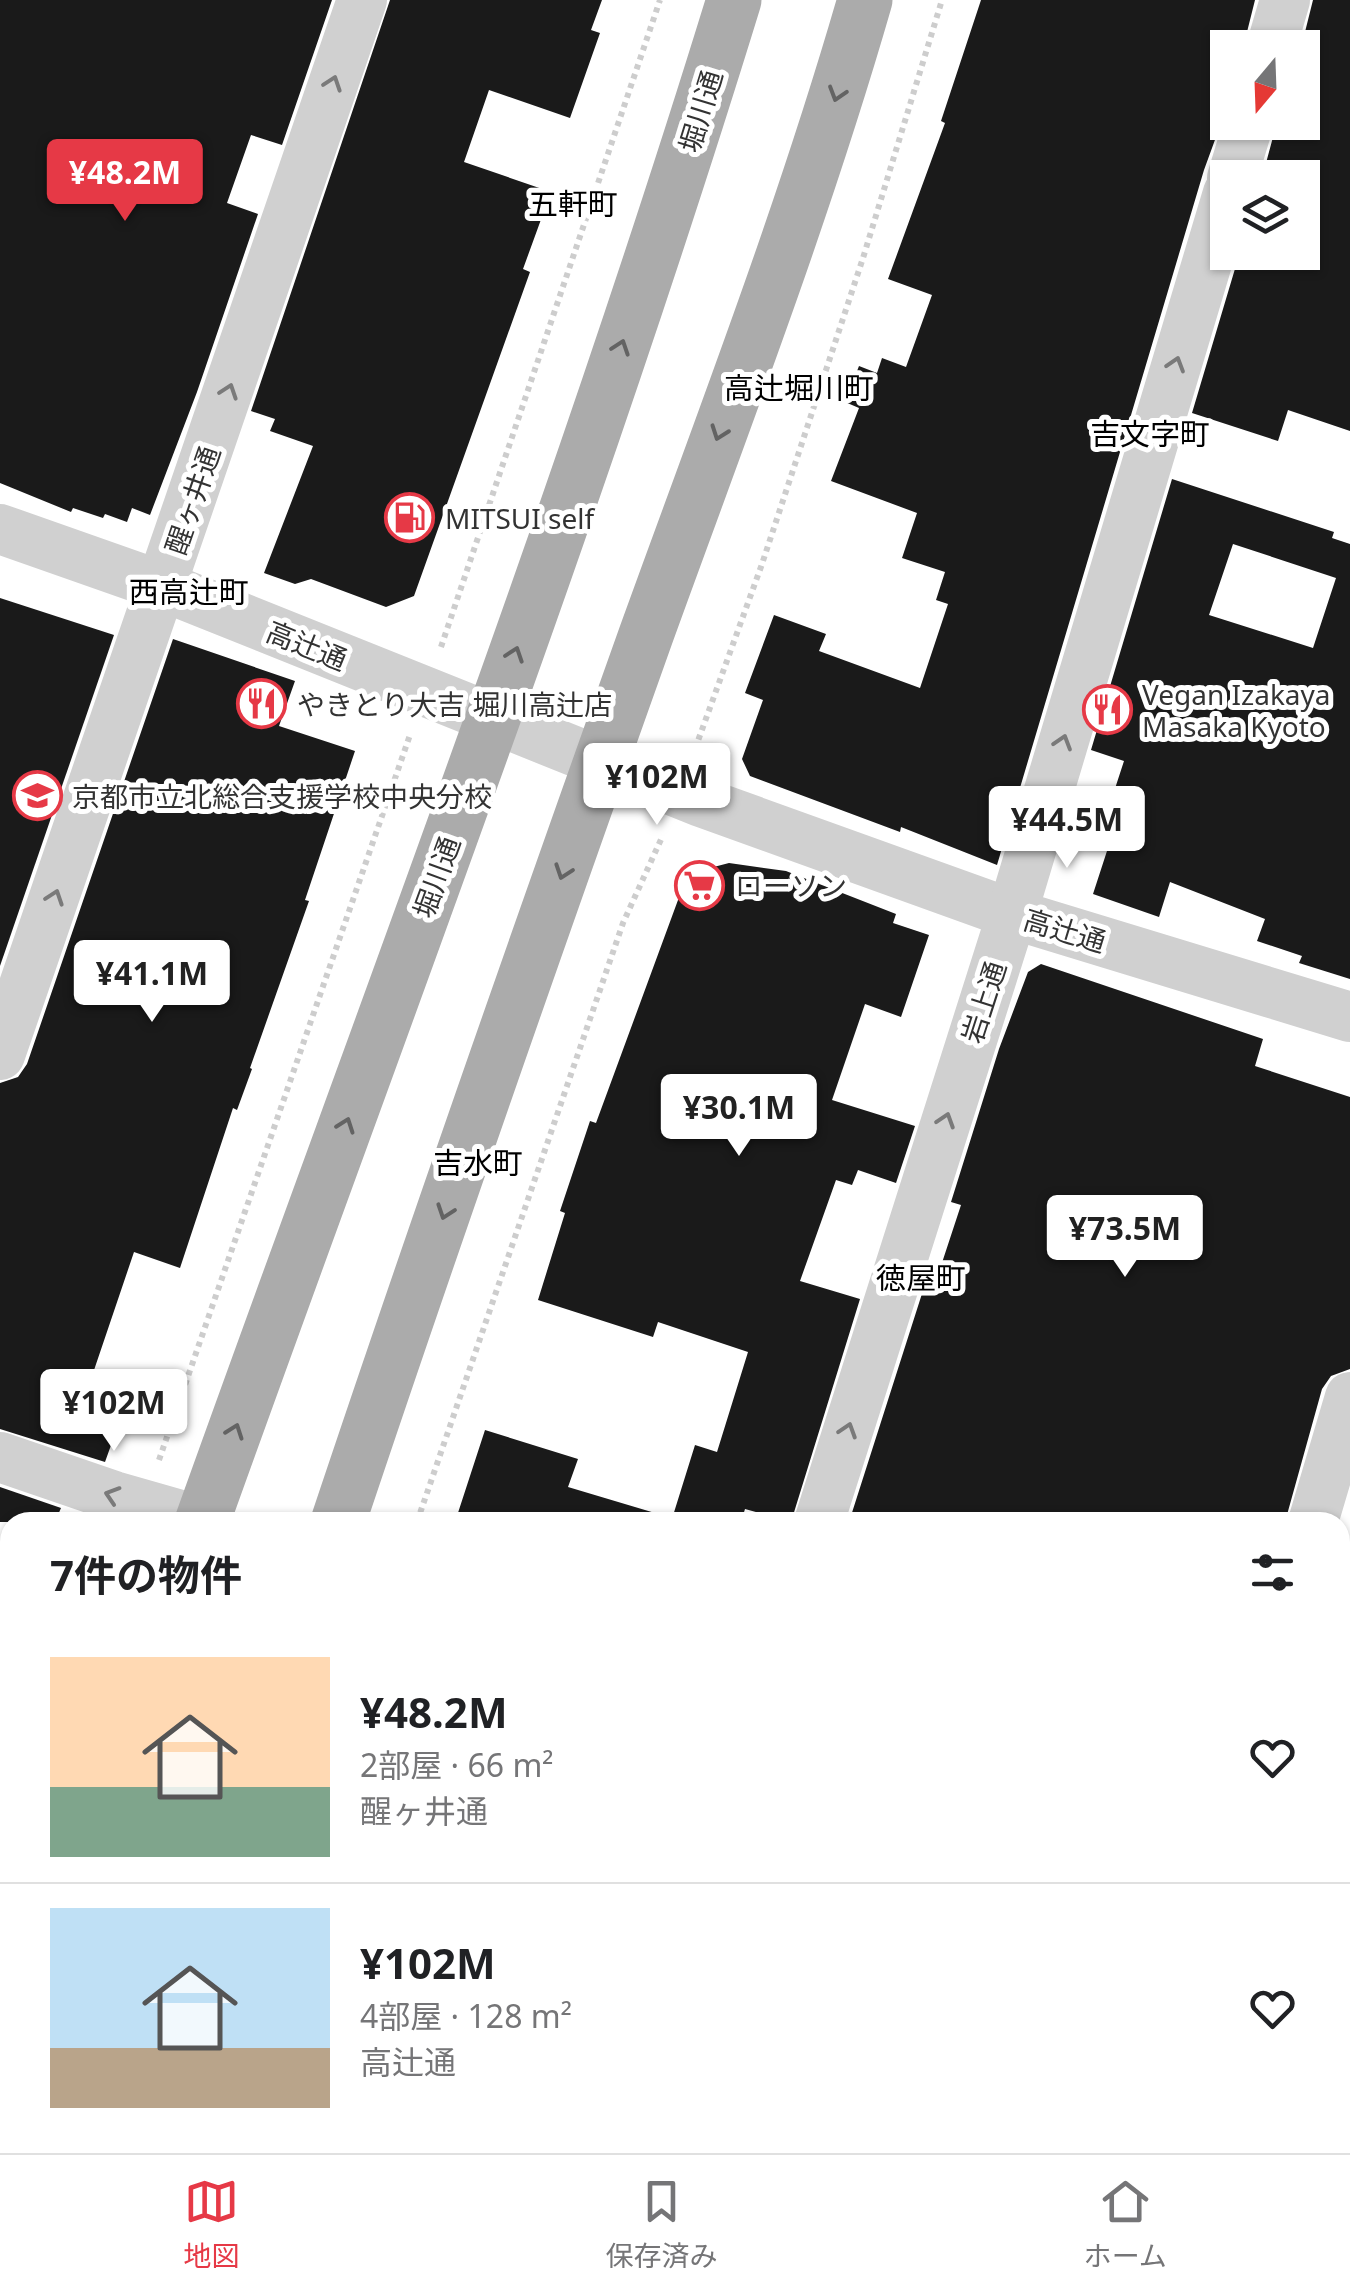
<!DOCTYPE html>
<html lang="ja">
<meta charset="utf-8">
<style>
:root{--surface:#fff;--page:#f6f6f6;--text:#202124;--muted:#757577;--line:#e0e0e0;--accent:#e63946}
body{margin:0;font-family:"Noto Sans","Noto Sans JP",sans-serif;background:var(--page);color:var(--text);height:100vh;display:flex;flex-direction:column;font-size:38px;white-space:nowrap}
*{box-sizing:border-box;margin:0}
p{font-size:32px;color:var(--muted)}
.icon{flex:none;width:55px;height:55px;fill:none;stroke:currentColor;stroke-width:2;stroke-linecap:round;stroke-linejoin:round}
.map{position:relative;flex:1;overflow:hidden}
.sheet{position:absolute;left:0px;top:1512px;width:1350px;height:642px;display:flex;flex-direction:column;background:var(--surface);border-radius:30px 30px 0 0;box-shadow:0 2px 8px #0004}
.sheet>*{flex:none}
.needle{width:65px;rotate:199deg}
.buttons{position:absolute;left:1210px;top:30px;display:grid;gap:20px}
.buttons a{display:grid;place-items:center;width:110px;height:110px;border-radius:0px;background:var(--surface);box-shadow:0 2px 8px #0004;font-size:50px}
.price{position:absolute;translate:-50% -85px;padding:0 22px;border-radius:10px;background:#fff;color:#222;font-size:32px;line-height:65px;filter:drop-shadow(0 2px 5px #0008)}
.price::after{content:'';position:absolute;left:50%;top:60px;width:30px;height:22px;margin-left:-15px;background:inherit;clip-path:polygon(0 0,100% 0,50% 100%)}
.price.on{background:var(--accent);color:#fff}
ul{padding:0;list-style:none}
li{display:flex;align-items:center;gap:30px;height:250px;padding:0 50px}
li+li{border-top:2px solid var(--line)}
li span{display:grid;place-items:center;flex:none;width:280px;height:200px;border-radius:0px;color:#555}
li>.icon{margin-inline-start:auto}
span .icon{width:120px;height:120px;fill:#fffc;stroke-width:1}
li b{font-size:42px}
h2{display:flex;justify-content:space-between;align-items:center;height:120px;padding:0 50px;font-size:42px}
.tabs{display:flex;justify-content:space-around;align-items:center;height:140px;border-top:2px solid var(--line);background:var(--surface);font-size:28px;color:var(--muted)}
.tabs a{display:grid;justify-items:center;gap:5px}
.tabs .on{color:var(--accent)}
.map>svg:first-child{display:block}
</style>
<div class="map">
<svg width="1350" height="2153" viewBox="0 0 1350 2153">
<rect width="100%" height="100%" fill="#fff"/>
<!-- building -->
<g fill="#1a1a1a" fill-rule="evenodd">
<polygon points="0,0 332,0 282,145 251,135 227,203 258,214 197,392 150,515 132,508 127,522 105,514 103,518 73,508 71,512 0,483"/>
<polygon points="390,0 602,0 591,30 600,33 570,118 489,90 464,162 551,192 523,269 530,272 414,596 386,607 311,579 295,584 264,573 313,446 270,431 275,419 251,411"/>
<polygon points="981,0 1255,0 1243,48 1228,48 1228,104 1204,170 997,865 901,827 900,832 750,776 742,759 763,700 745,693 774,615 826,634 819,651 920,688 948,604 936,600 945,572 902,558 917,513 831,481 859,408 845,402 859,366 877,373 882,358 906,367 932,295 888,279 945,123 941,121"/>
<polygon points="1313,0 1350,0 1350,431 1288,410 1278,441 1192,413 1240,252 1302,252 1302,178 1262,178 1277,122 1302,122 1301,48"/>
<path d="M1172,479L1334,532L1332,538L1350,544V979L1299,963L1302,956L1257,941L1265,919L1170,882L1159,917L1093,894L1119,814L1108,810L1124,761L1091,750ZM1233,544L1336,578L1313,648L1209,615Z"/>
<polygon points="0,598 114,635 0,966"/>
<polygon points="173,639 295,681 279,726 355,751 305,900 309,901 250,1068 252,1069 237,1110 233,1108 180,1268 134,1252 91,1379 130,1392 105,1462 0,1429 0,1083 18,1077 27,1064"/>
<polygon points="729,863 786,871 896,914 893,923 929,935 901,1017 865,1004 832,1100 915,1126 896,1183 858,1170 852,1185 836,1180 800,1281 860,1299 791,1522 745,1509 741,1522 671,1522 695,1445 717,1452 748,1352 658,1322 653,1337 538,1300 565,1213 560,1211 590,1121 596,1123 685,881 706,869"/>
<polygon points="1041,964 1263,1039 1255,1066 1350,1097 1350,1369 1331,1376 1322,1389 1285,1522 849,1522 927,1278 936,1281 961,1205 951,1202 999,1049 1028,972"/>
<polygon points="485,1430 578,1459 568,1487 655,1513 654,1522 455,1522"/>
<polygon points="0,1487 61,1508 55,1522 0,1522"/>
</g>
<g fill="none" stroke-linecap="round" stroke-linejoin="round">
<!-- path -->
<g stroke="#cdcdcd" stroke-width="6" stroke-dasharray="5 5" stroke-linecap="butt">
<polyline points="441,647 660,0"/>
<polyline points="695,749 762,564 863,258 942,0"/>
<polyline points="159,1460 410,735"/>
<polyline points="417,1522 623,923 663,835"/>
<polyline points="0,1917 10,1888"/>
<polyline points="197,2153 200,2145"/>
</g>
<!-- minor -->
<g stroke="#d0d0d0" stroke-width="50">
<polyline points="1271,48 1285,0"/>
<polyline points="1232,178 1249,122"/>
<polyline points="0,529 162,586 701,802 1012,914 1350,1017"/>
<polyline points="0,1055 362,0"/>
<polyline points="0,1457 114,1496 205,1522"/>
<polyline points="819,1522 1012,914 1228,193"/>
<polyline points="1313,1522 1350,1397"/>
<polyline points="1340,1938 1350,1908"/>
<polyline points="627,2153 630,2145"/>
<polyline points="1126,2153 1128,2145"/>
</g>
<!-- major -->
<g stroke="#ababab" stroke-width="55">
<path d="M202,1522C383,1016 576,514 734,0"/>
<path d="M338,1522C437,1226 541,930 646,635C722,425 803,215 865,0"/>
<polyline points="0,2110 10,2081"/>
<polyline points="112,2153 114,2145"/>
</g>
</g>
<!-- one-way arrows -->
<defs><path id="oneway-chevron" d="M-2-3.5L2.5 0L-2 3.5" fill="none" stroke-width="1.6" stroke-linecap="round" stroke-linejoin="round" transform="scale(2.5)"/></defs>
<g stroke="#7a7a7a">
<use href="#oneway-chevron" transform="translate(333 83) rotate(-71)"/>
<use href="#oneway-chevron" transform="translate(1176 364) rotate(-73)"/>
<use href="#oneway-chevron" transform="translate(229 391) rotate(-71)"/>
<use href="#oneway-chevron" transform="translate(1063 742) rotate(-73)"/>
<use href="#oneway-chevron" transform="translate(55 897) rotate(-71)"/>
<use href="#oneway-chevron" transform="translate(946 1120) rotate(-72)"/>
<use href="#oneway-chevron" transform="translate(848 1430) rotate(-72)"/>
<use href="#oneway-chevron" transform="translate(112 1495) rotate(-162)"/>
</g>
<g stroke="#636363">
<use href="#oneway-chevron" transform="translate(837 94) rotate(107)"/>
<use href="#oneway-chevron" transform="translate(621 347) rotate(-71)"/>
<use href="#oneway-chevron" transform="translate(719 433) rotate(110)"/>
<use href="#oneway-chevron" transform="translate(515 654) rotate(-71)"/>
<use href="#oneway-chevron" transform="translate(563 872) rotate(109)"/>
<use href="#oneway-chevron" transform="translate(346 1125) rotate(-70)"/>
<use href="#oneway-chevron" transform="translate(445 1212) rotate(109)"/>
<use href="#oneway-chevron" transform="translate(235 1431) rotate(-70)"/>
</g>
<!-- icons -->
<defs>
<symbol id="fuel-ring" viewBox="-11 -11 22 22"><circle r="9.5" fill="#fff" stroke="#e63946" stroke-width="1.5"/><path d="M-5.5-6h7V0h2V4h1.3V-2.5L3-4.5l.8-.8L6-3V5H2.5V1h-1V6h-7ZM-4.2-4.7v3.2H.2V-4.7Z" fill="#e63946"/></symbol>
<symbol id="restaurant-ring" viewBox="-11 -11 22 22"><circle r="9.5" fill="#fff" stroke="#e63946" stroke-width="1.5"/><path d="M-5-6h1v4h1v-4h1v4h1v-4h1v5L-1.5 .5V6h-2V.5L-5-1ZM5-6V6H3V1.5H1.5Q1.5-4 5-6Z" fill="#e63946"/></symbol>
<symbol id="school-ring" viewBox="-11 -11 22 22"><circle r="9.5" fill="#fff" stroke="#e63946" stroke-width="1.5"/><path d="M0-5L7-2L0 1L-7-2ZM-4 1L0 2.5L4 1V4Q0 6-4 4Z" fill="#e63946"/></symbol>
<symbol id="supermarket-ring" viewBox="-11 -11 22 22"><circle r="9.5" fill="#fff" stroke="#e63946" stroke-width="1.5"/><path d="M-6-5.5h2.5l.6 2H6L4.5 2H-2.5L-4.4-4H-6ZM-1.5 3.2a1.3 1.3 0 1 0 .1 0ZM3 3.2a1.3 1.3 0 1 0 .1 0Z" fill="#e63946"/></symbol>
</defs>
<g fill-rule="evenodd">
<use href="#fuel-ring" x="382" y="490" width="55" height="55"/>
<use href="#restaurant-ring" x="234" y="676" width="55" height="55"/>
<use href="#restaurant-ring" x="1080" y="682" width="55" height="55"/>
<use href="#school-ring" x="10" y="768" width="55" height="55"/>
<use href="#supermarket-ring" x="672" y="858" width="55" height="55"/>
</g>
<g text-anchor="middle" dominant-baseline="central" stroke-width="10" stroke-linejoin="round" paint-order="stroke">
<!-- street labels -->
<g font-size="28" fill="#333" stroke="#fff">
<text transform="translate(700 111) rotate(-73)">堀川通</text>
<text transform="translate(192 500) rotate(-71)">醒ヶ井通</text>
<text transform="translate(307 645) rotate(22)">高辻通</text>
<text transform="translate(436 877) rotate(-70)">堀川通</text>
<text transform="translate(1065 930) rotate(17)">高辻通</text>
<text transform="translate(983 1002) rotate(-72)">岩上通</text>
</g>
<!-- poi labels -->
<g font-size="28" fill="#333" stroke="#fff" text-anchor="start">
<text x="445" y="518">MITSUI self</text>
<text x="1142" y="694">Vegan Izakaya<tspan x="1142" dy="32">Masaka Kyoto</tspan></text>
<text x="297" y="704">やきとり大吉 堀川高辻店</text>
<text x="72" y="796">京都市立北総合支援学校中央分校</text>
<text x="735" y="885">ローソン</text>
</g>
<!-- neighbourhood labels -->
<g font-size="30" fill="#000" stroke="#fff">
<text x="573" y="203">五軒町</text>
<text x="799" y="387">高辻堀川町</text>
<text x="1150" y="433">吉文字町</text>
<text x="189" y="591">西高辻町</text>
<text x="478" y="1162">吉水町</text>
<text x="921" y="1277">徳屋町</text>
</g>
</g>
</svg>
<div class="buttons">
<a><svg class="needle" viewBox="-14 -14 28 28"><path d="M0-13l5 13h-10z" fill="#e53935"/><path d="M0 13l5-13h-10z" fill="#757577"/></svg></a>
<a><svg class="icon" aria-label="layers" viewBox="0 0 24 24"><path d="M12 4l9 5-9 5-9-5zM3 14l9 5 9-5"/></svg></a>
</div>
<b class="price on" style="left:125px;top:224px">¥48.2M</b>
<b class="price" style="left:657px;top:828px">¥102M</b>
<b class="price" style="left:1067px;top:871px">¥44.5M</b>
<b class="price" style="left:152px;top:1025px">¥41.1M</b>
<b class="price" style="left:739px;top:1159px">¥30.1M</b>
<b class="price" style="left:1125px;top:1280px">¥73.5M</b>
<b class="price" style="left:114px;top:1454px">¥102M</b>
<section class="sheet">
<h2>7件の物件<svg class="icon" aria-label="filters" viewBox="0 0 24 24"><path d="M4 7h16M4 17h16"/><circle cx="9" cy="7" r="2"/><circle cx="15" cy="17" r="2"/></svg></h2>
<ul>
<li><span style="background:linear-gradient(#ffd9b3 65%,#7fa58c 0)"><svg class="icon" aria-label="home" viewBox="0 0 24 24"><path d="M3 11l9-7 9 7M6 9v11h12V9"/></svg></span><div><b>¥48.2M</b><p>2部屋 · 66 m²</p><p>醒ヶ井通</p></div><svg class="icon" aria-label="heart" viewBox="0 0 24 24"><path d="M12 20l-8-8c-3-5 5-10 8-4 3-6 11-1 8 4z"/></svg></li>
<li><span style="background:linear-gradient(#bfe0f5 70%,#b9a48a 0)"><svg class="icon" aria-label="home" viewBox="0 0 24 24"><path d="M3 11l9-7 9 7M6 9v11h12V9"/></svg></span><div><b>¥102M</b><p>4部屋 · 128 m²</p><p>高辻通</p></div><svg class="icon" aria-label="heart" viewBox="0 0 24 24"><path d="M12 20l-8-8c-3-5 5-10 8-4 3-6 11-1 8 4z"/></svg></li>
</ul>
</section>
</div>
<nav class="tabs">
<a class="on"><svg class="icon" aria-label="map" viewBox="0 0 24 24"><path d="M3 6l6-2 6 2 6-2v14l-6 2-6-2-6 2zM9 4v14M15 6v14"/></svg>地図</a>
<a><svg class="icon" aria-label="saved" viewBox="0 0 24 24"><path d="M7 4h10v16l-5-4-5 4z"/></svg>保存済み</a>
<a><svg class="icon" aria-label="home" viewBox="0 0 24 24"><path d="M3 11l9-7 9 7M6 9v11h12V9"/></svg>ホーム</a>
</nav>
